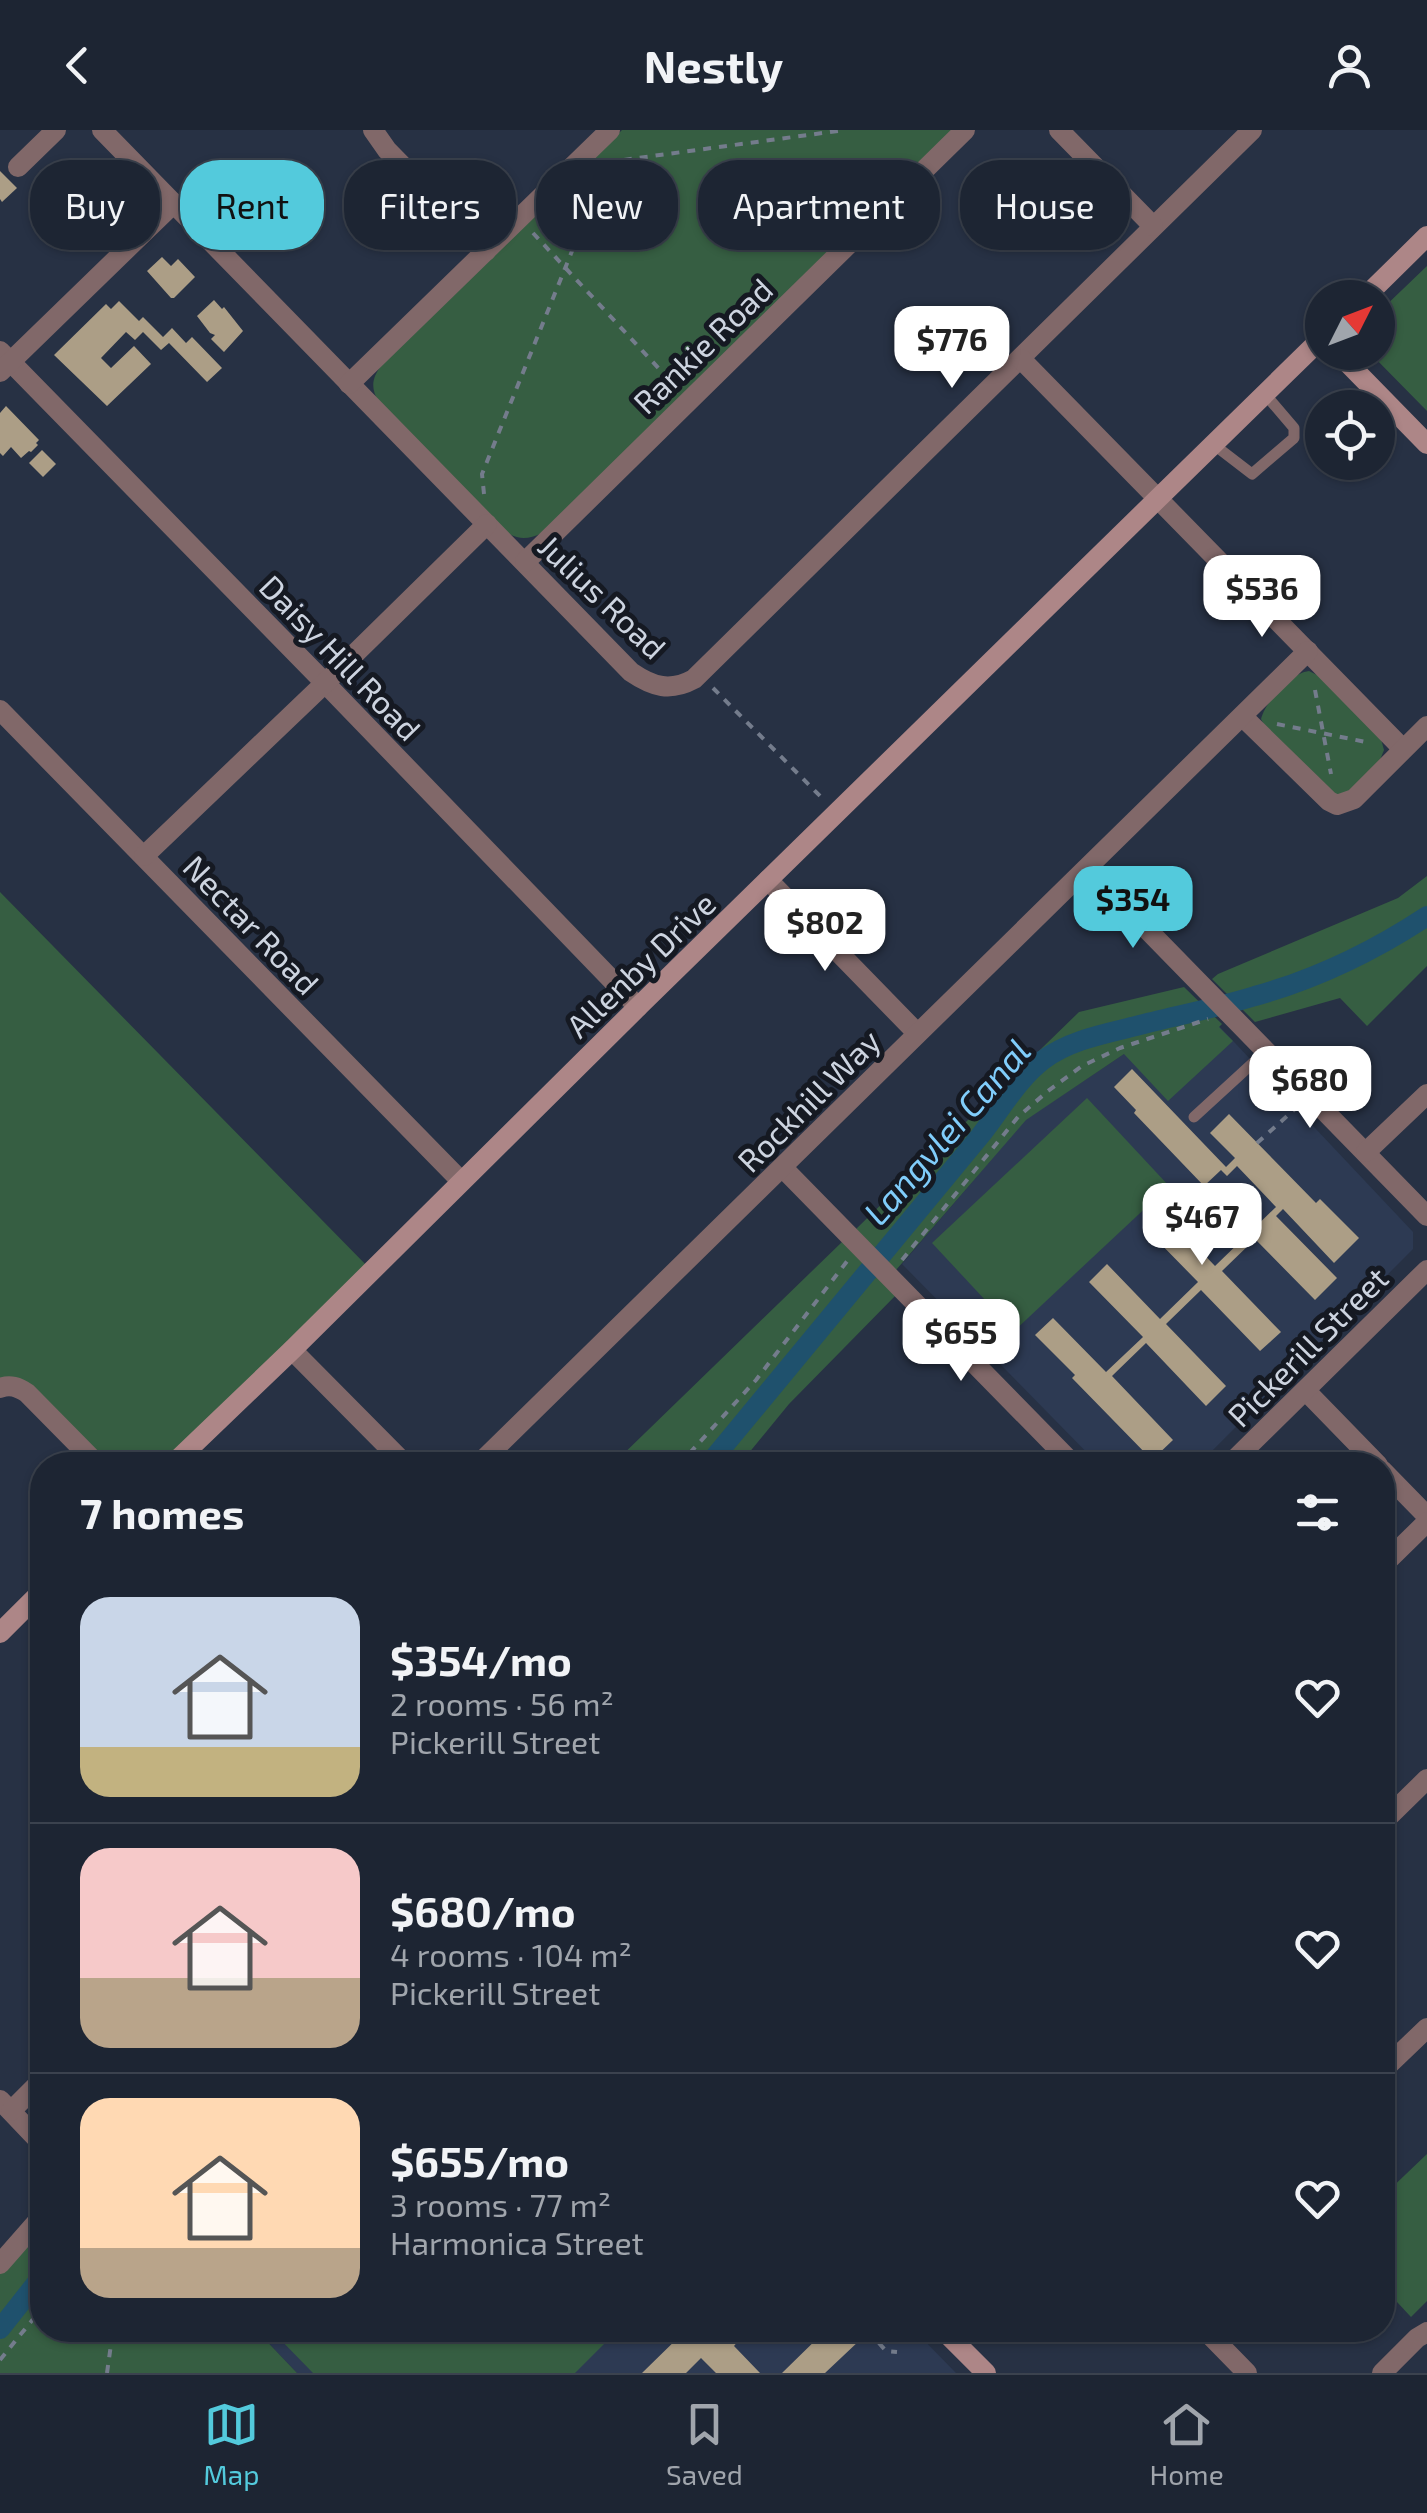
<!DOCTYPE html>
<meta charset="utf-8">
<style>
:root{--surface:#1d2533;--page:#2a313f;--text:#f1f3f6;--muted:#a0a5ac;--line:#3b424e;--accent:#53cadc}
body{margin:0;font-family:"Exo 2",sans-serif;background:var(--page);color:var(--text);height:100vh;display:flex;flex-direction:column;font-size:38px;white-space:nowrap}
*{box-sizing:border-box;margin:0}
p{font-size:32px;color:var(--muted)}
.icon{flex:none;width:55px;height:55px;fill:none;stroke:currentColor;stroke-width:2;stroke-linecap:round;stroke-linejoin:round}
.map{position:relative;flex:1;overflow:hidden}
.details{position:absolute;left:30px;top:1322px;width:1365px;height:890px;display:flex;flex-direction:column;background:var(--surface);border-radius:40px;box-shadow:0 2px 8px #0004,0 0 0 2px var(--line)}
.details>*{flex:none}
.banner{position:absolute;left:30px;top:30px;width:1368px;height:90px;display:flex;gap:20px}
.needle{width:65px;rotate:48deg}
.fabs{position:absolute;left:1305px;top:150px;display:grid;gap:20px}
.fabs a{display:grid;place-items:center;width:90px;height:90px;border-radius:50%;background:var(--surface);box-shadow:0 2px 8px #0004,0 0 0 2px var(--line);font-size:50px}
.price{position:absolute;translate:-50% -85px;padding:0 22px;border-radius:20px;background:#fff;color:#222;font-size:32px;line-height:65px;filter:drop-shadow(0 2px 5px #0008)}
.price::after{content:'';position:absolute;left:50%;top:60px;width:30px;height:22px;margin-left:-15px;background:inherit;clip-path:polygon(0 0,100% 0,50% 100%)}
.price.current{background:var(--accent);color:#111}
ul{padding:0;list-style:none}
li{display:flex;align-items:center;gap:30px;height:250px;padding:0 50px}
li+li{border-top:2px solid var(--line)}
li span{display:grid;place-items:center;flex:none;width:280px;height:200px;border-radius:30px;color:#555}
li>.icon{margin-inline-start:auto}
span .icon{width:120px;height:120px;fill:#fffc;stroke-width:1}
li b{font-size:42px}
h2{display:flex;justify-content:space-between;align-items:center;height:120px;padding:0 50px;font-size:42px}
.chip{padding:0 35px;border-radius:40px;background:var(--surface);box-shadow:0 2px 8px #0004,0 0 0 2px var(--line);font-size:35px;line-height:90px}
.chip.current{background:var(--accent);color:#111}
header{display:flex;justify-content:space-between;align-items:center;height:130px;padding:0 50px;background:var(--surface);font-size:45px;font-weight:700}
.tab-bar{display:flex;justify-content:space-around;align-items:center;height:140px;border-top:2px solid var(--line);background:var(--surface);font-size:28px;color:var(--muted)}
.tab-bar a{display:grid;justify-items:center;gap:5px}
.tab-bar .current{color:var(--accent)}
.map>svg:first-child{display:block}
</style>
<header><svg class="icon" aria-label="back" viewBox="0 0 24 24"><path d="M15 5l-7 7 7 7"/></svg>Nestly<svg class="icon" aria-label="person" viewBox="0 0 24 24"><circle cx="12" cy="8" r="4"/><path d="M4 21q1-7 8-7t8 7"/></svg></header>
<div class="map">
<svg width="1427" height="2243" viewBox="0 0 1427 2243">
<rect width="100%" height="100%" fill="#273144"/>
<!-- built -->
<g fill="#2d3a53">
<polygon points="1219,896 1413,1102 1413,1119 1198,1335 1099,1335 902,1134 1025,990 1124,924"/>
<polygon points="256,2200 914,2200 956,2243 297,2243"/>
</g>
<!-- green -->
<g fill="#365e42">
<path d="M622,0H953L542,403C529,409 521,410 509,404L379,273C371,259 371,249 381,236Z"/>
<polygon points="1427,136 1427,281 1370,223 1378,222 1378,183"/>
<path d="M1309,541L1319,546L1381,609L1384,620L1380,630L1349,662L1338,665L1328,663L1267,600L1261,589C1265,572 1291,543 1309,541Z"/>
<polygon points="1427,746 1427,836 1367,896 1340,868 1255,892 1212,849 1218,844 1398,768"/>
<polygon points="0,762 372,1141 172,1335 98,1335 27,1263 0,1259"/>
<polygon points="1184,857 1222,894 1219,897 1233,911 1168,971 1124,924 1026,990 896,1140 856,1099 1079,882"/>
<polygon points="1087,968 1169,1056 1014,1201 932,1113"/>
<polygon points="843,1111 897,1164 789,1274 739,1335 612,1335"/>
<polygon points="1427,2024 1427,2171 1411,2187 1383,2157 1383,2066"/>
<polygon points="42,2094 42,2200 256,2200 297,2243 0,2243 0,2142"/>
<polygon points="271,2200 618,2200 575,2243 313,2243"/>
</g>
<g fill="none" stroke-linecap="round" stroke-linejoin="round">
<!-- canal -->
<g stroke="#1f516d" stroke-width="20">
<path d="M708,1335L980,1006C1000,981 1018,949 1043,930C1070,910 1104,904 1136,896C1175,886 1216,878 1255,866C1316,849 1374,821 1427,786"/>
<polyline points="0,2199 42,2146"/>
</g>
</g>
<!-- building -->
<g fill="#ac9e86">
<polygon points="0,41 17,58 2,72 0,69"/>
<polygon points="162,127 171,136 178,129 195,147 174,168 171,168 147,141"/>
<polygon points="214,170 222,179 224,177 243,201 224,222 211,209 215,205 210,203 197,186"/>
<polygon points="119,171 139,191 143,187 163,207 172,198 186,213 192,207 222,238 207,252 169,213 161,220 143,202 135,210 126,202 101,228 111,238 134,216 151,234 107,276 54,225 106,174 111,179"/>
<polygon points="6,276 39,310 36,313 38,315 31,322 29,321 21,328 11,317 3,326 0,323 0,283"/>
<polygon points="42,320 56,334 43,347 29,333"/>
<polygon points="1132,939 1226,1037 1235,1028 1210,1003 1229,984 1316,1073 1320,1069 1359,1108 1334,1133 1283,1079 1276,1086 1337,1148 1315,1170 1255,1109 1222,1141 1281,1202 1260,1221 1201,1160 1166,1194 1226,1256 1206,1276 1146,1213 1112,1246 1173,1310 1152,1330 1072,1248 1075,1245 1035,1205 1053,1188 1106,1242 1143,1207 1089,1152 1107,1134 1160,1189 1198,1152 1151,1104 1169,1088 1215,1136 1276,1077 1237,1036 1227,1046 1221,1040 1204,1056 1134,983 1136,980 1114,957"/>
<polygon points="686,2200 740,2200 734,2206 739,2210 734,2216 760,2243 716,2243 701,2228 686,2243 642,2243"/>
<polygon points="826,2200 859,2200 855,2204 860,2210 825,2243 782,2243"/>
</g>
<g fill="none" stroke-linecap="round" stroke-linejoin="round">
<!-- path -->
<g stroke="#747c8c" stroke-width="4" stroke-dasharray="8 8" stroke-linecap="butt">
<polyline points="608,32 845,0"/>
<polyline points="533,103 676,257"/>
<polyline points="484,364 482,344 608,32 606,29"/>
<polyline points="713,558 823,669"/>
<polyline points="1315,560 1331,644"/>
<polyline points="1277,594 1366,612"/>
<polyline points="1257,1013 1295,979"/>
<polyline points="902,1130 1018,987 1048,961 1082,936 1120,918 1208,889"/>
<polyline points="679,1335 756,1250 848,1130"/>
<polyline points="872,2200 871,2204 886,2221 897,2222"/>
<polyline points="0,2230 42,2178"/>
<polyline points="107,2243 113,2200"/>
</g>
<!-- lane -->
<g stroke="#816869" stroke-width="11">
<polyline points="1213,314 1252,344 1294,308 1294,298 1265,264"/>
<polyline points="1194,987 1266,921"/>
</g>
<!-- street -->
<g stroke="#816869" stroke-width="20">
<path d="M102,0L631,542C653,557 670,562 694,549L1252,0"/>
<polyline points="373,0 387,20 486,121"/>
<polyline points="1059,0 1153,96"/>
<polyline points="18,37 56,0"/>
<polyline points="0,221 325,553 638,877"/>
<polyline points="1021,229 1403,619"/>
<polyline points="0,242 174,73"/>
<polyline points="349,254 610,0"/>
<polyline points="525,432 965,0"/>
<polyline points="0,580 461,1051"/>
<polyline points="1243,587 1329,671 1337,675 1354,669 1427,596"/>
<polyline points="144,726 325,553 487,394"/>
<polyline points="1088,739 1427,1086"/>
<polyline points="768,750 917,903"/>
<polyline points="1366,1022 1427,964"/>
<polyline points="783,1038 1074,1335"/>
<polyline points="292,1220 406,1335"/>
<path d="M0,1258C10,1254 18,1257 27,1263L98,1335"/>
<polyline points="1306,1261 1378,1335"/>
<polyline points="478,1335 1308,521"/>
<polyline points="1229,1335 1427,1140"/>
<polyline points="1382,1340 1427,1386"/>
<polyline points="1382,1436 1427,1392"/>
<polyline points="1382,1693 1427,1649"/>
<polyline points="1382,1941 1427,1898"/>
<polyline points="0,1970 42,2014"/>
<polyline points="11,1981 42,1950"/>
<polyline points="0,2134 42,2086"/>
<polyline points="1205,2200 1247,2243"/>
<polyline points="1382,2243 1417,2208 1427,2202"/>
</g>
<!-- secondary -->
<g stroke="#ad8687" stroke-width="20">
<polyline points="1364,168 1427,106"/>
<polyline points="1337,222 1427,314"/>
<polyline points="172,1335 292,1220 638,877 1322,208"/>
<polyline points="0,1503 42,1461"/>
<polyline points="943,2200 986,2243"/>
</g>
</g>
<g text-anchor="middle" dominant-baseline="central" stroke-width="10" stroke-linejoin="round" paint-order="stroke">
<!-- street labels -->
<g font-size="32" fill="#cdd4e0" stroke="#151922">
<text transform="translate(702 215) rotate(-44)">Rankie Road</text>
<text transform="translate(603 466) rotate(44)">Julius Road</text>
<text transform="translate(341 527) rotate(46)">Daisy Hill Road</text>
<text transform="translate(252 794) rotate(46)">Nectar Road</text>
<text transform="translate(640 834) rotate(-44)">Allenby Drive</text>
<text transform="translate(808 970) rotate(-45)">Rockhill Way</text>
<text transform="translate(1307 1216) rotate(-45)">Pickerill Street</text>
</g>
<!-- water labels -->
<g font-size="35" font-style="italic" fill="#80cdfb" stroke="#151922">
<text transform="translate(946 1001) rotate(-49)">Langvlei Canal</text>
</g>
</g>
</svg>
<div class="fabs">
<a><svg class="needle" viewBox="-14 -14 28 28"><path d="M0-13l5 13h-10z" fill="#e53935"/><path d="M0 13l5-13h-10z" fill="#a0a5ac"/></svg></a>
<a><svg class="icon" aria-label="locate" viewBox="0 0 24 24"><circle cx="12" cy="12" r="6"/><path d="M12 2v4M12 18v4M2 12h4M18 12h4"/></svg></a>
</div>
<b class="price" style="left:952px;top:261px">$776</b>
<b class="price" style="left:1262px;top:510px">$536</b>
<b class="price current" style="left:1133px;top:821px">$354</b>
<b class="price" style="left:825px;top:844px">$802</b>
<b class="price" style="left:1310px;top:1001px">$680</b>
<b class="price" style="left:1202px;top:1138px">$467</b>
<b class="price" style="left:961px;top:1254px">$655</b>
<div class="banner">
<a class="chip">Buy</a>
<a class="chip current">Rent</a>
<a class="chip">Filters</a>
<a class="chip">New</a>
<a class="chip">Apartment</a>
<a class="chip">House</a>
</div>
<section class="details">
<h2>7 homes<svg class="icon" aria-label="filters" viewBox="0 0 24 24"><path d="M4 7h16M4 17h16"/><circle cx="9" cy="7" r="2"/><circle cx="15" cy="17" r="2"/></svg></h2>
<ul>
<li><span style="background:linear-gradient(#c9d6e8 75%,#c2b280 0)"><svg class="icon" aria-label="home" viewBox="0 0 24 24"><path d="M3 11l9-7 9 7M6 9v11h12V9"/></svg></span><div><b>$354/mo</b><p>2 rooms · 56 m²</p><p>Pickerill Street</p></div><svg class="icon" aria-label="heart" viewBox="0 0 24 24"><path d="M12 20l-8-8c-3-5 5-10 8-4 3-6 11-1 8 4z"/></svg></li>
<li><span style="background:linear-gradient(#f6c9c9 65%,#b9a48a 0)"><svg class="icon" aria-label="home" viewBox="0 0 24 24"><path d="M3 11l9-7 9 7M6 9v11h12V9"/></svg></span><div><b>$680/mo</b><p>4 rooms · 104 m²</p><p>Pickerill Street</p></div><svg class="icon" aria-label="heart" viewBox="0 0 24 24"><path d="M12 20l-8-8c-3-5 5-10 8-4 3-6 11-1 8 4z"/></svg></li>
<li><span style="background:linear-gradient(#ffd9b3 75%,#b9a48a 0)"><svg class="icon" aria-label="home" viewBox="0 0 24 24"><path d="M3 11l9-7 9 7M6 9v11h12V9"/></svg></span><div><b>$655/mo</b><p>3 rooms · 77 m²</p><p>Harmonica Street</p></div><svg class="icon" aria-label="heart" viewBox="0 0 24 24"><path d="M12 20l-8-8c-3-5 5-10 8-4 3-6 11-1 8 4z"/></svg></li>
</ul>
</section>
</div>
<nav class="tab-bar">
<a class="current"><svg class="icon" aria-label="map" viewBox="0 0 24 24"><path d="M3 6l6-2 6 2 6-2v14l-6 2-6-2-6 2zM9 4v14M15 6v14"/></svg>Map</a>
<a><svg class="icon" aria-label="saved" viewBox="0 0 24 24"><path d="M7 4h10v16l-5-4-5 4z"/></svg>Saved</a>
<a><svg class="icon" aria-label="home" viewBox="0 0 24 24"><path d="M3 11l9-7 9 7M6 9v11h12V9"/></svg>Home</a>
</nav>
